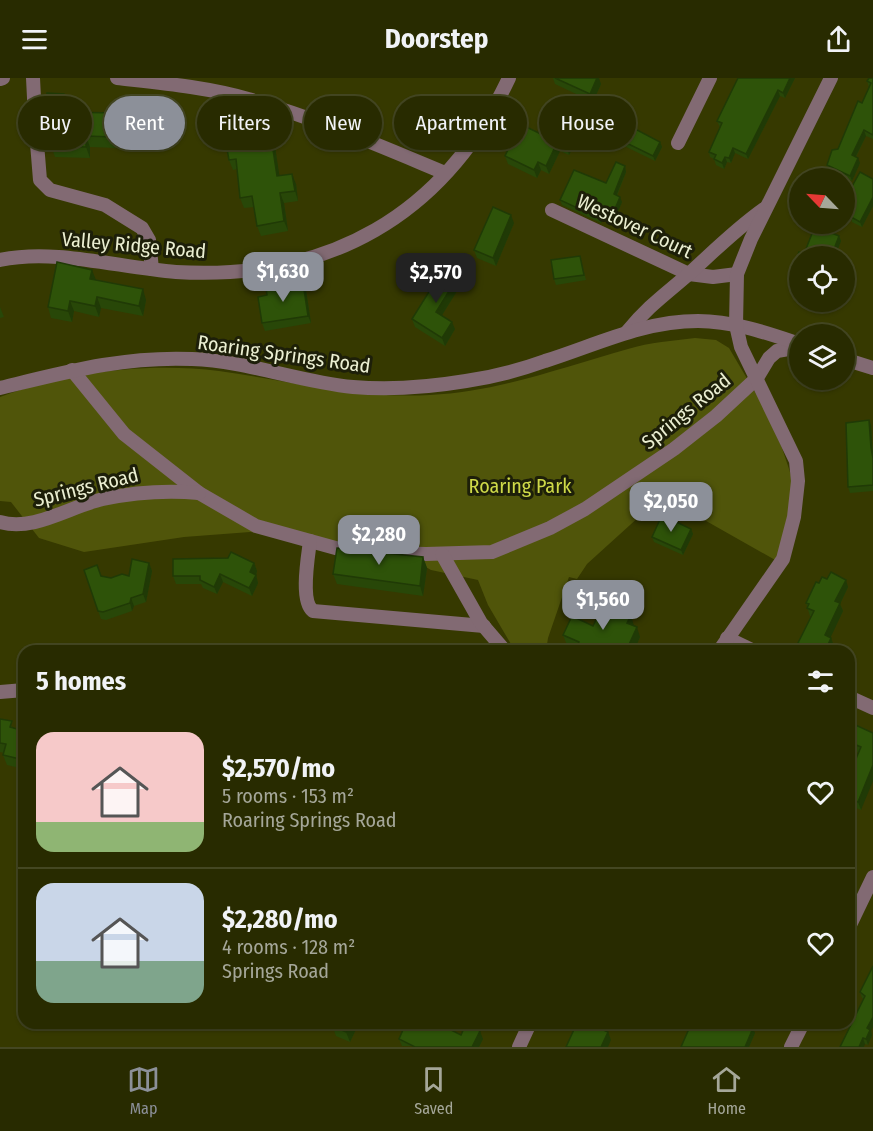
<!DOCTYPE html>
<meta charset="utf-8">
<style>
:root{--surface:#282b00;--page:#30330a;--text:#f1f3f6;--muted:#a5a799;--line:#444722;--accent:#8c9099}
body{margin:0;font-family:"Fira Sans Condensed",sans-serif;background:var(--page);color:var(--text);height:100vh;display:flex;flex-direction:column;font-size:22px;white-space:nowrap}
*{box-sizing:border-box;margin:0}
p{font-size:20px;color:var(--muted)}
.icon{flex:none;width:33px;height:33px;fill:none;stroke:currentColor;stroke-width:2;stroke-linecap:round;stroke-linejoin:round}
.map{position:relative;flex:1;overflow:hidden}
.side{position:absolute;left:18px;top:567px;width:837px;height:384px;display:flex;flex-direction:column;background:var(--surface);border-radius:18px;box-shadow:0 2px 4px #0004,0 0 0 2px var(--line)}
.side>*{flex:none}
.guide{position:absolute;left:18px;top:18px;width:837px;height:54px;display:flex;gap:12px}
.needle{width:39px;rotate:295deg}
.buttons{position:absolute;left:789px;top:90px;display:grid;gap:12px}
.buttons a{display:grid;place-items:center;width:66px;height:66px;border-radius:50%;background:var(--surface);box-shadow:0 2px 4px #0004,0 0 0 2px var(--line);font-size:30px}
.price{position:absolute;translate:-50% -51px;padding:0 14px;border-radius:12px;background:var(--accent);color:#fff;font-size:20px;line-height:39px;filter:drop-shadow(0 2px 3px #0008)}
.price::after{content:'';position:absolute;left:50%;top:36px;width:18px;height:14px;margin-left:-9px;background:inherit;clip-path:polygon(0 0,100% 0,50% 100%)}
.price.on{background:#222;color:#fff}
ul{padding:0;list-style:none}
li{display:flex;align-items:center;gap:18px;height:150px;padding:0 18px}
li+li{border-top:2px solid var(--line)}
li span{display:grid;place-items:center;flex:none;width:168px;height:120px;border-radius:18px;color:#555}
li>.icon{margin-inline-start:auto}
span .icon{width:72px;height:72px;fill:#fffc;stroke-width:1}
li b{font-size:26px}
h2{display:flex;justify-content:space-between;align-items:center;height:72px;padding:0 18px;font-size:26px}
.tag{padding:0 21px;border-radius:27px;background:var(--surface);box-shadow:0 2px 4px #0004,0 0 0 2px var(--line);font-size:21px;line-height:54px}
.tag.on{background:var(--accent);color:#fff}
header{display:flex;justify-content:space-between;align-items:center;height:78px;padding:0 18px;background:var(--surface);font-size:27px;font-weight:700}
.menu{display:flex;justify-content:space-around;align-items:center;height:84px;border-top:2px solid var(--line);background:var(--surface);font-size:16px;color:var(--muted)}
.menu a{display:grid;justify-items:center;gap:3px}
.menu .on{color:var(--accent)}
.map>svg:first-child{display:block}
</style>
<header><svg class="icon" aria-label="menu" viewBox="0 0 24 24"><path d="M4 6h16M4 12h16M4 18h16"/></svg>Doorstep<svg class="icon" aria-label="share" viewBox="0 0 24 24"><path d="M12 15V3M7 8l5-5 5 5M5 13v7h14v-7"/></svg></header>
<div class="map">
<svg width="873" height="969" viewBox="0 0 873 969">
<rect width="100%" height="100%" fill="#363900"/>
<!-- green -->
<path fill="#50550a" d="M695,260L716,262L729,270L762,326L782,370L793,403L791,435L777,483L662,418L587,486L577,501L569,499L548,560L546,573H515L488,527L478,502L431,492L419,485L270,456L250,454L184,459L84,474L39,460L11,424L0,423V319C68,294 147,284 219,293C290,303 358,321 430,317C498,314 563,289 628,271C650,264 673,263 695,260Z"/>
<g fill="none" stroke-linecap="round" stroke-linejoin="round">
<!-- minor -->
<g stroke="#826a73" stroke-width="14">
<polyline points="33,0 35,40"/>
<path d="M117,0C161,5 206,9 248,21C316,40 380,68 445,95"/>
<polyline points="0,1 3,0"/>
<polyline points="36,53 40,102 50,112 105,127 142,150 149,162 152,191"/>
<polyline points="678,65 710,0"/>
<polyline points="552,132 689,196 713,199 737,196"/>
<path d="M0,182C55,170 120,190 176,194C328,203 444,138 509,0"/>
<path d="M627,254C649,227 666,216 691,194C715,172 737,150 764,131"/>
<polyline points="844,281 873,290"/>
<polyline points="72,292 124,356 199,415 256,448 350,474 426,476 492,474 550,450 585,431 674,371 716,338 757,300 769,280 777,273 800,269"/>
<path d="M0,310C66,294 124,278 192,281C247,283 299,304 353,309C390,312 430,309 466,303C493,299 520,292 545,283C596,267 643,243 698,243C733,243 767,255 800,266"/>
<path d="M0,444C34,454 70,428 103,421C136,414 165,412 199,415"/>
<path d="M310,463C308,479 300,523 313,533L484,548"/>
<polyline points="442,476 481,545 505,573"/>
<polyline points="727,560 754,573"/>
<polyline points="719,573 783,481 794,439 798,403 796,383 741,269 736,247 737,196 751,161 831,0"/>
<polyline points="0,614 24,612"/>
<polyline points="849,619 873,630"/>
<polyline points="849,849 873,799"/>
<polyline points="519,969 530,945"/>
<polyline points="791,969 803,945"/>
</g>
</g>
<!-- wall -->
<g fill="#284708">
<polygon points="553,0 597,0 601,6 593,24 555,6"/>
<polygon points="738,0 795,0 785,20 780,18 748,81 735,75 731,85 727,84 724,91 716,87 714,81 710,79 709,74 720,49 717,43"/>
<polygon points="873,0 873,61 866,58 856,79 860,85 852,103 829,92 827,87 838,71 862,25 869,9 867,3"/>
<polygon points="68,26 68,34 115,35 119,46 118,70 90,69 90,80 55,79 51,68 51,62 49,62 46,51"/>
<polygon points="243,45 247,55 274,62 279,98 296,106 298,123 284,125 288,153 261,158 257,148 254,129 244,130 240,120 237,91 233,92 229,82"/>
<polygon points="575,52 578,60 569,77 560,73 549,96 541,92 537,100 508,86 505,78 543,57"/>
<polygon points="612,58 660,64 662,69 655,83 614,63"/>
<polygon points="625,88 626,94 617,118 622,124 614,143 605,138 601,145 562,127 560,122 606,105"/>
<polygon points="873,101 873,128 862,149 852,144 851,138 844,135 844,123"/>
<polygon points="514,145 496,188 477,180 474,172"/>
<polygon points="815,148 839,158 841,163 836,176 833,175 831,178 800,178 800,197 794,195 793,190 799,174 804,176"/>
<polygon points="580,178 586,202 556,207 554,201"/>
<polygon points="459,197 462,205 442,237 455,251 445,268 415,249 412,241"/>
<polygon points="96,202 146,222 143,238 101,230 99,239 74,233 72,244 51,240 48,229"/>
<polygon points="303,205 306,212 311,245 265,253 262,245 267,217"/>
<polygon points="0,229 4,239 0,240"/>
<polygon points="869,342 871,347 873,376 873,413 850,415 848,409"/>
<polygon points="691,451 693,456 683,477 654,464 652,459"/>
<polygon points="423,479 427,490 423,518 337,506 333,496"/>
<polygon points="149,485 152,493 146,524 134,528 132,533 106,542 101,541 84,492 102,498 111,500 129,498"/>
<polygon points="254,485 257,493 256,497 258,505 252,518 223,504 217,516 203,510 201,506 176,506 173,498"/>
<polygon points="819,505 848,509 840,526 843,533 830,559 834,568 831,573 801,573 798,565 812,538 810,538 806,525"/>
<polygon points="593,548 634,548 640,559 634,573 575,573 576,571 567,567 563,557"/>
<polygon points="0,641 14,650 24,653 24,691 7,687 3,677 4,675 0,674"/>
<polygon points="849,644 873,655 861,732 849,727 849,697 859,675 849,671"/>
<polygon points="873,888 871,953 872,957 868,967 865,966 840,969 864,921 862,920 860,914"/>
<polygon points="323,945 359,945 350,964 336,958 333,950"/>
<polygon points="685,945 722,945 732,950 755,955 749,969 681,969 690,950 686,948"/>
<polygon points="429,952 461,957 483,961 479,969 402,968 399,961"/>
</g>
<!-- shaded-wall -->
<g fill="#203a06">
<polygon points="597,0 599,0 601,6 593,24 590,16"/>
<polygon points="790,0 795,0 785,20 783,15"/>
<polygon points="778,12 780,18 748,81 746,76"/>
<polygon points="64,16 68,26 67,44 64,34"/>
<polygon points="115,35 119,46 118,70 114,59"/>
<polygon points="270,52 274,62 281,108 277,98"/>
<polygon points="575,52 578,60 569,77 567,69"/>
<polygon points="864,52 866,58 854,82 852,77"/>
<polygon points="86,58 90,69 90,80 86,69"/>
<polygon points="660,64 662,69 655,83 653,78"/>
<polygon points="557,65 560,73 549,96 546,88"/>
<polygon points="733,70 735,75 731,85 729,80"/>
<polygon points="725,79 727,84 724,91 722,85"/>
<polygon points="858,80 860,85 852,103 850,98"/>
<polygon points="538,84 541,92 537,100 534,92"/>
<polygon points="625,88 626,94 615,121 614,116"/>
<polygon points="292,96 296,106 298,123 295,113"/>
<polygon points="280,115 284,125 288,153 284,143"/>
<polygon points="620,119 622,124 614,143 612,138"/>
<polygon points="873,119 873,128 862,149 860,144"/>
<polygon points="603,133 605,138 601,145 599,140"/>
<polygon points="511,137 514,145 496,188 493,180"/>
<polygon points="839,158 841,163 836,176 834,171"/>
<polygon points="831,170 833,175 831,178 827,178"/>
<polygon points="92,192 96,202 90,201"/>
<polygon points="459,197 462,205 439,242 436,234"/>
<polygon points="303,205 306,212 311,245 308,238"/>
<polygon points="143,211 146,222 143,238 139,228"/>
<polygon points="97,219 101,230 99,239 95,228"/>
<polygon points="70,223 74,233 72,244 68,233"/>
<polygon points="452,244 455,251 445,268 442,260"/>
<polygon points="869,342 871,347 873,380 871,370"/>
<polygon points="691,451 693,456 683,477 681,472"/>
<polygon points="423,479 427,490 423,518 420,508"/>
<polygon points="149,485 152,493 146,524 143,516"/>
<polygon points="254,485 257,493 256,497 258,505 252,518 249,510 250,494"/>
<polygon points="220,496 223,504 217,516 214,509"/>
<polygon points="846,502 848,509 840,526 843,533 828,565 825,557 835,523"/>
<polygon points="131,520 134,528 132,533 130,525"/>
<polygon points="631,537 634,548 627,545"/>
<polygon points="637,549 640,559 634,573 626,573"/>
<polygon points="831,560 834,568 831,573 827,573 826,571"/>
<polygon points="873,687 873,703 861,732 858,724"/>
<polygon points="873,939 873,949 871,953 872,957 868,967 866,961 867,950"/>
<polygon points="350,945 359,945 350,964 346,954"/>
<polygon points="753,950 755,955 749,969 745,969"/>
<polygon points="480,953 483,961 479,969 472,969"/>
<polygon points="608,954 611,962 608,969 601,969"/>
<polygon points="863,960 865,966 864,969 859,969"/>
</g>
<!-- building -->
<g fill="#2e5309" stroke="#203a06" stroke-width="1.5">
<polygon points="555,0 597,0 590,16"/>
<polygon points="738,0 790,0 783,15 778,12 746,76 733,70 729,80 725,79 722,85 714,81 716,77 709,74 722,45 717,43"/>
<polygon points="869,0 873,0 873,57 864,52 852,77 858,80 850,98 827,87 832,72 838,71 858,23 862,25 871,5 867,3"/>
<polygon points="47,15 64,16 64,34 115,35 114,59 86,58 86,69 51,68 51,51 46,51"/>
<polygon points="551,41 575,52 567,69 557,65 546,88 538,84 534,92 505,78 520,46 543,57"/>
<polygon points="620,43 660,64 653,78 612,58"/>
<polygon points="243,45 245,56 270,52 277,98 292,96 295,113 280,115 284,143 257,148 252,118 240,120 236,81 229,82 223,49"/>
<polygon points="616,84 625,88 614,116 620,119 612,138 603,133 599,140 560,122 574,92 606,105"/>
<polygon points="860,94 873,101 873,119 860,144 851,139 853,135 844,131 844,123"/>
<polygon points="493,129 511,137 493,180 474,172"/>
<polygon points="815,148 839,158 834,171 831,170 827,178 800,178 800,192 793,190 799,174 804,176"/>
<polygon points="580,178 584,197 554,201 551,182"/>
<polygon points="57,184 92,192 90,201 143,211 139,228 97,219 95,228 70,223 68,233 48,229"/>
<polygon points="445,188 459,197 436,234 452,244 442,260 412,241"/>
<polygon points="303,205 308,238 262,245 258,219 267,217 266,210"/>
<polygon points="869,342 871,370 873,380 873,407 848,409 846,345"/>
<polygon points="662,437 691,451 681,472 652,459"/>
<polygon points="337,470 423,479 420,508 333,496"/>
<polygon points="231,474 254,485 250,494 256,497 249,510 220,496 214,509 200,502 200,498 173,498 173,481 228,480"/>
<polygon points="132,481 149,485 143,516 131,520 130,525 103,534 98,533 84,492 97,487 101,498 111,500 122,496 129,498"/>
<polygon points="831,494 846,502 835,523 840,525 825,557 831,560 826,571 822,569 820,573 815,573 798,565 814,533 807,530 809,526 806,525 816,504 819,505 822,499 827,501"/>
<polygon points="604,525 631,537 627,545 637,549 626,573 617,573 608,569 606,573 575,573 579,564 563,557 572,538 593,548"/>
<polygon points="125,571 135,573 124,573"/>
<polygon points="0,641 12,643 10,649 24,653 24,682 3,677 6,666 0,665"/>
<polygon points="849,644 873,655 873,687 858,724 849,720 849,697 861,669 849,664"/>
<polygon points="873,888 873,939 867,950 870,952 866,961 863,960 859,969 840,969 865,918 860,914"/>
<polygon points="334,945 350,945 346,954 333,948"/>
<polygon points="406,945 414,945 429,952 433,945 437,945 461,957 466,946 480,953 472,969 415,969 399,961"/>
<polygon points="577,945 588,945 608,954 601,969 566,969"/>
<polygon points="689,945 722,945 732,950 737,945 742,945 753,950 745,969 681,969 691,946"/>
</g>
<g text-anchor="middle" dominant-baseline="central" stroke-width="6" stroke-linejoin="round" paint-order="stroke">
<!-- street labels -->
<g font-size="20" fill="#ebefd2" stroke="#1d1f09">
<text transform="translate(635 148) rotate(25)">Westover Court</text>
<text transform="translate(134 167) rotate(5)">Valley Ridge Road</text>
<text transform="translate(284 276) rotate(8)">Roaring Springs Road</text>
<text transform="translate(686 333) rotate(-39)">Springs Road</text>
<text transform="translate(86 409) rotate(-14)">Springs Road</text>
</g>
<!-- park labels -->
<g font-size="20" fill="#ced948" stroke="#1d1f09">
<text x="520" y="408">Roaring Park</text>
</g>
</g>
</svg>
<div class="buttons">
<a><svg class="needle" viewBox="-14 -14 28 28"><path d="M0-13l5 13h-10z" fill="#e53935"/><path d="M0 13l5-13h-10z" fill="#a5a799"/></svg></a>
<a><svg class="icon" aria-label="locate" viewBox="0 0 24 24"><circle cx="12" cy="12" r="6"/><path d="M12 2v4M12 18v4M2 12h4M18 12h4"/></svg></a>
<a><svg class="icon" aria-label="layers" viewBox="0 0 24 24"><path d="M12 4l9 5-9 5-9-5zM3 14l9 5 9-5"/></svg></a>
</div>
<b class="price" style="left:283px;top:225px">$1,630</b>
<b class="price on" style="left:436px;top:226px">$2,570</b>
<b class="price" style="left:671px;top:455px">$2,050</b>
<b class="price" style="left:379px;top:488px">$2,280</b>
<b class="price" style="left:603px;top:553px">$1,560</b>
<div class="guide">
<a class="tag">Buy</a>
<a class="tag on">Rent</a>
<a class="tag">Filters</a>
<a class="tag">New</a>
<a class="tag">Apartment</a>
<a class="tag">House</a>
</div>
<section class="side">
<h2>5 homes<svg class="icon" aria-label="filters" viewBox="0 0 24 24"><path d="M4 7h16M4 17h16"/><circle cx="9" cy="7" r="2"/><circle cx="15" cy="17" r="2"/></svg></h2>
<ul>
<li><span style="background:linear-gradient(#f6c9c9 75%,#8fb573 0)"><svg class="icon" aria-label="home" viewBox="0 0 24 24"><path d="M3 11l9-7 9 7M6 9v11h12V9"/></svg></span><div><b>$2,570/mo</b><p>5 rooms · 153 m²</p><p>Roaring Springs Road</p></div><svg class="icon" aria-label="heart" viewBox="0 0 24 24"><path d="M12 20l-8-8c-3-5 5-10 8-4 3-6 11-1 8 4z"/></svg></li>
<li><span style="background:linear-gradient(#c9d6e8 65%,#7fa58c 0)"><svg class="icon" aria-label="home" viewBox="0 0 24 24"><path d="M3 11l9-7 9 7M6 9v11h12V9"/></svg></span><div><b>$2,280/mo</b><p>4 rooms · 128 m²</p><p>Springs Road</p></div><svg class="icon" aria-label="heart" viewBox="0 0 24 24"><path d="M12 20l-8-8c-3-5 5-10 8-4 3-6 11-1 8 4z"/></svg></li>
</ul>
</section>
</div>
<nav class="menu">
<a class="on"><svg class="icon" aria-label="map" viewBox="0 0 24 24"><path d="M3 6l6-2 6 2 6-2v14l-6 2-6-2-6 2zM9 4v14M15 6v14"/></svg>Map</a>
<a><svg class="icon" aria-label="saved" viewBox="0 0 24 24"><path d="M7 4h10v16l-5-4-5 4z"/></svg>Saved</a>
<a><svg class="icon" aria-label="home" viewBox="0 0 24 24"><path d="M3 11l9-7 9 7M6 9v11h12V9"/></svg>Home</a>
</nav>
